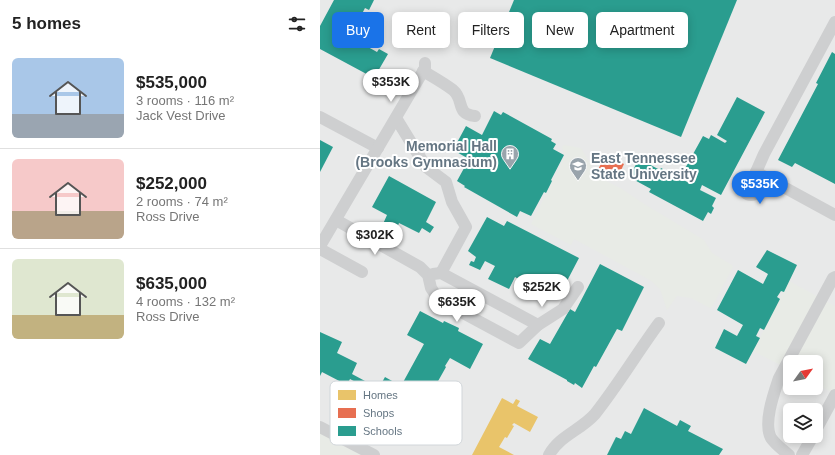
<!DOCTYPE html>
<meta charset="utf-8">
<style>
:root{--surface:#fff;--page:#f6f6f6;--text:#222;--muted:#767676;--line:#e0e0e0;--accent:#1a73e8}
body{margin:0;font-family:Arial,sans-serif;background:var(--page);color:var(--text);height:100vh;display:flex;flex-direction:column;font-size:15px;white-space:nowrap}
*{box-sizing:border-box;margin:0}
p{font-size:13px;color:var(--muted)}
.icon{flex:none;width:22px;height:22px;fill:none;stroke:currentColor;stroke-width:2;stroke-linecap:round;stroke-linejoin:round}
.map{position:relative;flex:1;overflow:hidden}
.panel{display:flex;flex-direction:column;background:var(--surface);width:320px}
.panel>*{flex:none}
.hud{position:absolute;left:12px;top:12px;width:380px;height:36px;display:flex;gap:8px}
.needle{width:26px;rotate:57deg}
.buttons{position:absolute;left:463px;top:355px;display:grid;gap:8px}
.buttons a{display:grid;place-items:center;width:40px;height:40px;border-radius:6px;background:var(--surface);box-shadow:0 2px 10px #0003;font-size:20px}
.price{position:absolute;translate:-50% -34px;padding:0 9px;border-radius:14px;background:#fff;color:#222;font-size:13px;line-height:26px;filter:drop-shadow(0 1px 2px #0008)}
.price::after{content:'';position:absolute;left:50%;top:24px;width:12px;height:9px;margin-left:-6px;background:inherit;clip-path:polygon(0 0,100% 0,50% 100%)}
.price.selected{background:var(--accent);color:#fff}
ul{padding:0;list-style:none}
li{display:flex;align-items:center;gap:12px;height:100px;padding:0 12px}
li+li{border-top:1px solid var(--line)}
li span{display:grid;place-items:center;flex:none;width:112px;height:80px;border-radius:6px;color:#555}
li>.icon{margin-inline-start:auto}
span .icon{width:48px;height:48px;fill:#fffc;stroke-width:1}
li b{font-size:17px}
h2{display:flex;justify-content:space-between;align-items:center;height:48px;padding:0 12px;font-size:17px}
.chip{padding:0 14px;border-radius:6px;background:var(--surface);box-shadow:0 2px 10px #0003;font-size:14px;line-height:36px}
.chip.selected{background:var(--accent);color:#fff}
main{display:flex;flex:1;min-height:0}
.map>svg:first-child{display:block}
</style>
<main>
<section class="panel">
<h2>5 homes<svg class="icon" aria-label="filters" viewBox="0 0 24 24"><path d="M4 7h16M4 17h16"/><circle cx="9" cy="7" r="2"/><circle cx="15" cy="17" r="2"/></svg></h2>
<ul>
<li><span style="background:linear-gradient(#a9c7e8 70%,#9aa5b1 0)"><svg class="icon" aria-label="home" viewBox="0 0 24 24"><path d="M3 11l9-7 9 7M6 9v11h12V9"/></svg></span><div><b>$535,000</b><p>3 rooms · 116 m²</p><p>Jack Vest Drive</p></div></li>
<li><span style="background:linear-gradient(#f6c9c9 65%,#b9a48a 0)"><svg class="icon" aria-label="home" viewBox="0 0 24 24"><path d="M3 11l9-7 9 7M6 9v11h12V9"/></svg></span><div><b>$252,000</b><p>2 rooms · 74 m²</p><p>Ross Drive</p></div></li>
<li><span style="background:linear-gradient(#dfe7d0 70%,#c2b280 0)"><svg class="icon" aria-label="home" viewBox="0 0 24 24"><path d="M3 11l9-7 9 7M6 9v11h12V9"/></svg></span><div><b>$635,000</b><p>4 rooms · 132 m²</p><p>Ross Drive</p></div></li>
</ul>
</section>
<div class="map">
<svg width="515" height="455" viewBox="0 0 515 455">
<rect width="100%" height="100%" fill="#f9f9f9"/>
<!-- built -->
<path fill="#e8e9e9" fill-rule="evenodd" d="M0,0H515V455H0ZM470,362H496V388H470ZM470,410H496V436H470Z"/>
<!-- green -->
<g fill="#e8ebe6">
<polygon points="244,145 261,148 278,177 302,189 321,202 384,240 392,253 412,265 413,267 392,307 390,308 371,298 357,296 347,310 340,289 330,280 254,239 251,245 211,224 245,156 242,147"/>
<polygon points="469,281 515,306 515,394 496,384 496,362 470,362 470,370 433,351"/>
<polygon points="0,433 42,455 0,455"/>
</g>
<!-- homes -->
<polygon fill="#e9c46a" points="182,398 193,404 196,399 200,401 197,406 218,417 210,432 194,423 192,425 194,426 187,438 185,437 179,447 194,455 152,455"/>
<!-- shops -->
<polygon fill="#e76f51" points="286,155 304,164 296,181 277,171"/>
<!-- schools -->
<g fill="#2a9d8f">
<polygon points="14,0 54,0 49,10 45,8 30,37 57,52 59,49 68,54 54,78 0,49 0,26"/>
<polygon points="194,0 417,0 361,137 170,58"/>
<polygon points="512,52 515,54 515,184 475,163 472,167 458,160 498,84 496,83"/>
<polygon points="417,97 445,112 401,195 382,185 380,190 396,198 392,206 394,208 391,214 388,212 383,221 329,192 331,189 309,177 319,159 340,170 341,168 371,184 373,180 362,174 383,136 389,139 391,135 405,143 407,141 397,135"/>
<polygon points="174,111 181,115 183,112 232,139 231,141 236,144 233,149 244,155 231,180 232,181 226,193 224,192 211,216 200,211 197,217 144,187 145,186 137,181 149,159 133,150 146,126 162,135"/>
<polygon points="0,140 13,147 0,172"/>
<polygon points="69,176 116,202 106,222 114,227 110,233 102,228 99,233 79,223 76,231 63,224 67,215 52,207"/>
<polygon points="167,217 184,226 187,221 259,258 237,300 195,277 189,289 168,279 175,266 165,261 160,270 149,265 151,261 154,262 156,257 148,251"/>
<polygon points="447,250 477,265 464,292 461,291 457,297 460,299 444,330 440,328 436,336 440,338 426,364 395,348 404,329 417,336 423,325 397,310 418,270 443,284 448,274 436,267"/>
<polygon points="280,264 324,287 302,331 297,329 276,367 274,366 262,388 255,383 254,385 247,381 247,380 208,359 220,339 230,344 250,309 255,312"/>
<polygon points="100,311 123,323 124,321 139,328 138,331 163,344 150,369 130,358 125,366 126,367 108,399 128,410 116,432 92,418 90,421 77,414 78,412 53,398 65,377 81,386 104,344 87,335"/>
<polygon points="0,332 22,342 17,353 37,363 32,374 45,381 43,386 30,379 27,385 2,372 0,376"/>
<polygon points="324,408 357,426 360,420 371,426 368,431 403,449 399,455 287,455 296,437 301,439 305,431 311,434"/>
</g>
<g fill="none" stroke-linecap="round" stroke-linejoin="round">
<!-- minor -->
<g stroke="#cecfd0" stroke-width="12">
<path d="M103,71C113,77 124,83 133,90C145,100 135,114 155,116"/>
<polyline points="0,117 58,148"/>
<polyline points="76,118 106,167 126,182 132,202 146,227 121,273"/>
<polyline points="436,172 515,215"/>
<circle cx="431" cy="187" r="8"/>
<polyline points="433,179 444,154 515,22"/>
<polyline points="16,220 100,267 108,275 111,288 119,300 199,343 218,325 243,309 258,287"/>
<polyline points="0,246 105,68 105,63"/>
<polyline points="0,249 42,272"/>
<polyline points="113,274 121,273 218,325"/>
<polyline points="0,427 54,455"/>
<polyline points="496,430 515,395"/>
<path d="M229,455C239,436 261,430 275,414C298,385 317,353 339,323"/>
<path d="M469,455C463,450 456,445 451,438C443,423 454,393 459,378L513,278L515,277"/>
<polyline points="482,455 493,436"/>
</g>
</g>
<!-- icons -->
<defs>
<symbol id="building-pin" viewBox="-11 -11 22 30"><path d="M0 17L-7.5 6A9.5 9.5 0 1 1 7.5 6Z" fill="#99a4ac" stroke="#fff"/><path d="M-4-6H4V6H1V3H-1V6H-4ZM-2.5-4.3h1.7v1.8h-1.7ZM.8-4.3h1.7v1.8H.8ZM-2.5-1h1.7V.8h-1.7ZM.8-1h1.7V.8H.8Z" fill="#fff"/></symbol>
<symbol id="university-pin" viewBox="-11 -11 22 30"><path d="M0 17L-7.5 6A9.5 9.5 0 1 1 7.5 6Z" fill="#99a4ac" stroke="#fff"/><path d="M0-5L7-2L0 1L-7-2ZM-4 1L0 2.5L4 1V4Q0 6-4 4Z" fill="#fff"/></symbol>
</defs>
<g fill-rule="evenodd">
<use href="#building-pin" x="180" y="144" width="20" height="27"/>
<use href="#university-pin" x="248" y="156" width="20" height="27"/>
</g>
<g text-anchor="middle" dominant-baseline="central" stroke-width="4" stroke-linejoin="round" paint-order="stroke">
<!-- poi labels -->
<g font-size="14" font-weight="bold" fill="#657683" stroke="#fff" text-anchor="end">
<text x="177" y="146">Memorial Hall<tspan x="177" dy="16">(Brooks Gymnasium)</tspan></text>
<text x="271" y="158" text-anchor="start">East Tennessee<tspan x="271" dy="16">State University</tspan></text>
</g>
</g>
<!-- legend -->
<rect x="10" y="381" width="132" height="64" rx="6" fill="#fff" stroke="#d1d6da" stroke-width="1"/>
<rect x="18" y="390" width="18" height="10" fill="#e9c46a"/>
<rect x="18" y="408" width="18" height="10" fill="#e76f51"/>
<rect x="18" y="426" width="18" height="10" fill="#2a9d8f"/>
<g font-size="11" fill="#657683">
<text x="43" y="399">Homes</text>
<text x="43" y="417">Shops</text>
<text x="43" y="435">Schools</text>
</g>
</svg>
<div class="buttons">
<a><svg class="needle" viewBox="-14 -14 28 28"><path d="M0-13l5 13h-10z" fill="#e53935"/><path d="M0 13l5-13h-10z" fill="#767676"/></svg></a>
<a><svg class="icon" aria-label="layers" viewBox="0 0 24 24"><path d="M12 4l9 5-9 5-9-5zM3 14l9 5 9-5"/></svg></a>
</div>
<b class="price" style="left:71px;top:103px">$353K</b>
<b class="price selected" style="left:440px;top:205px">$535K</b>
<b class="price" style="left:55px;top:256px">$302K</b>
<b class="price" style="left:222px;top:308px">$252K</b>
<b class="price" style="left:137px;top:323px">$635K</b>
<div class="hud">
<a class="chip selected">Buy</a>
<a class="chip">Rent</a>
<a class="chip">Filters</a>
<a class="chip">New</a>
<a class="chip">Apartment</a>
</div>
</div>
</main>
